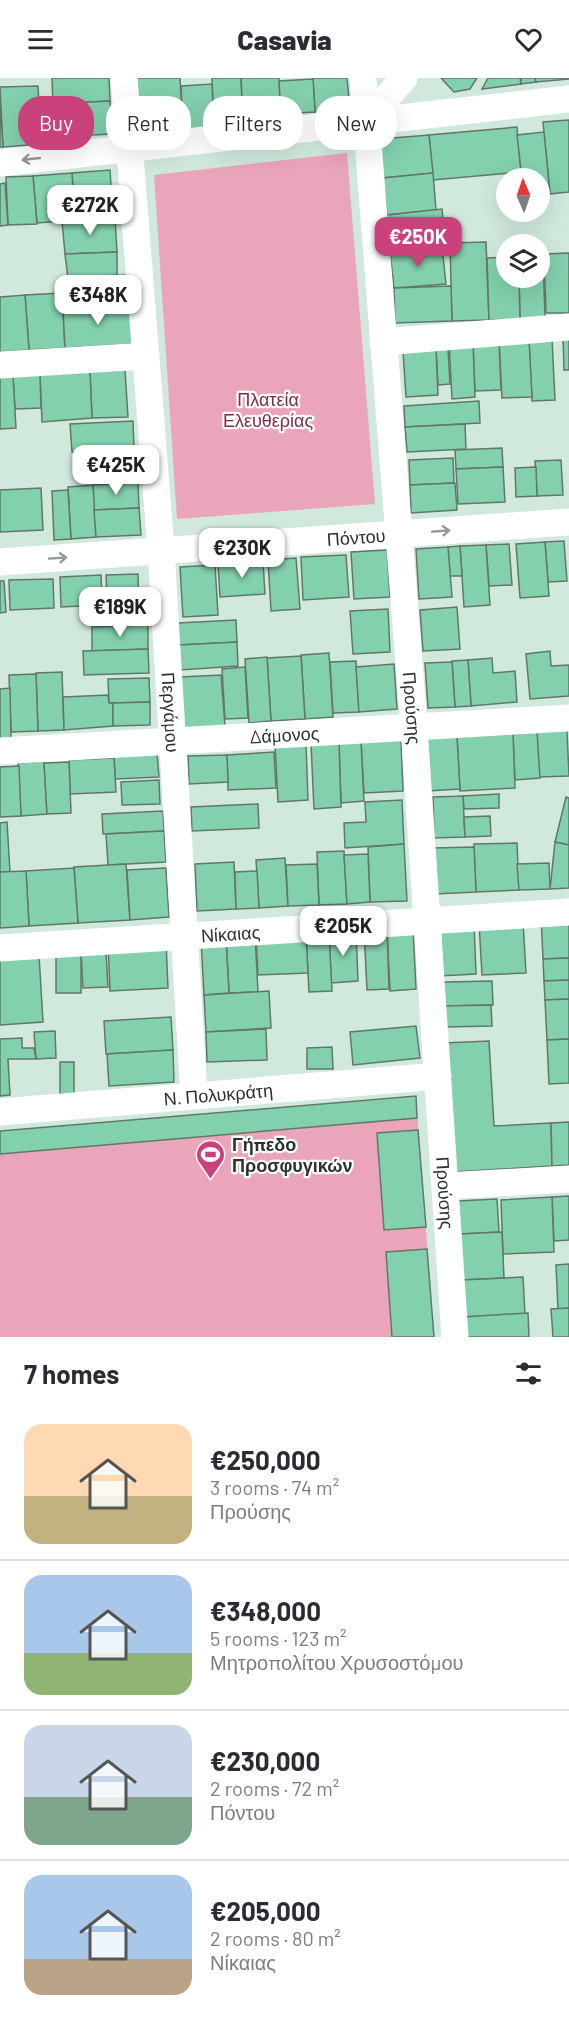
<!DOCTYPE html>
<meta charset="utf-8">
<style>
:root{--surface:#fff;--page:#f7f7f7;--text:#2b2b33;--muted:#7c7c81;--line:#e1e1e2;--accent:#ca417b}
body{margin:0;font-family:Barlow,sans-serif;background:var(--page);color:var(--text);height:100vh;display:flex;flex-direction:column;font-size:22px;white-space:nowrap}
*{box-sizing:border-box;margin:0}
p{font-size:20px;color:var(--muted)}
.icon{flex:none;width:33px;height:33px;fill:none;stroke:currentColor;stroke-width:2;stroke-linecap:round;stroke-linejoin:round}
.map{position:relative;height:1259px;overflow:hidden}
.sheet{display:flex;flex-direction:column;background:var(--surface);flex:1}
.sheet>*{flex:none}
.guide{position:absolute;left:18px;top:18px;width:534px;height:54px;display:flex;gap:12px}
.needle{width:39px;rotate:358deg}
.fabs{position:absolute;left:496px;top:90px;display:grid;gap:12px}
.fabs a{display:grid;place-items:center;width:54px;height:54px;border-radius:50%;background:var(--surface);box-shadow:0 6px 24px #0002;font-size:30px}
.price{position:absolute;translate:-50% -51px;padding:0 14px;border-radius:12px;background:#fff;color:#222;font-size:20px;line-height:39px;filter:drop-shadow(0 2px 3px #0008)}
.price::after{content:'';position:absolute;left:50%;top:36px;width:18px;height:14px;margin-left:-9px;background:inherit;clip-path:polygon(0 0,100% 0,50% 100%)}
.price.selected{background:var(--accent);color:#fff}
ul{padding:0;list-style:none}
li{display:flex;align-items:center;gap:18px;height:150px;padding:0 24px}
li+li{border-top:2px solid var(--line)}
li span{display:grid;place-items:center;flex:none;width:168px;height:120px;border-radius:18px;color:#555}
li>.icon{margin-inline-start:auto}
span .icon{width:72px;height:72px;fill:#fffc;stroke-width:1}
li b{font-size:26px}
h2{display:flex;justify-content:space-between;align-items:center;height:72px;padding:0 24px;font-size:26px}
.pill{padding:0 21px;border-radius:24px;background:var(--surface);box-shadow:0 6px 24px #0002;font-size:21px;line-height:54px}
.pill.selected{background:var(--accent);color:#fff}
header{display:flex;justify-content:space-between;align-items:center;height:78px;padding:0 24px;background:var(--surface);font-size:27px;font-weight:800}
.map>svg:first-child{display:block}
</style>
<header><svg class="icon" aria-label="menu" viewBox="0 0 24 24"><path d="M4 6h16M4 12h16M4 18h16"/></svg>Casavia<svg class="icon" aria-label="heart" viewBox="0 0 24 24"><path d="M12 20l-8-8c-3-5 5-10 8-4 3-6 11-1 8 4z"/></svg></header>
<div class="map">
<svg width="569" height="1259" viewBox="0 0 569 1259">
<rect width="100%" height="100%" fill="#d1e9dd"/>
<!-- green -->
<g fill="#eba5bb">
<polygon points="347,75 375,426 177,441 154,97"/>
<polygon points="416,1018 434,1259 0,1259 0,1053"/>
</g>
<!-- building -->
<g fill="#83d0ad" stroke="#62776c" stroke-width="1.5">
<polygon points="52,0 109,0 110,23 53,26"/>
<polygon points="135,0 180,0 183,53 138,56"/>
<polygon points="212,0 241,0 243,49 214,51"/>
<polygon points="241,0 279,0 281,36 243,38"/>
<polygon points="313,0 347,0 350,32 315,34"/>
<polygon points="441,0 477,0 470,11 454,14"/>
<polygon points="488,0 520,0 521,6 482,11"/>
<polygon points="521,0 535,0 536,4 521,6"/>
<polygon points="535,0 569,0 569,1 536,4"/>
<polygon points="313,1 315,34 281,36 279,3"/>
<polygon points="212,6 214,51 183,53 181,8"/>
<polygon points="38,8 41,66 3,69 0,9"/>
<polygon points="0,23 3,69 0,69"/>
<polygon points="110,23 112,56 52,59 50,26"/>
<polygon points="569,42 569,114 550,116 543,44"/>
<polygon points="517,49 521,94 433,102 429,57"/>
<polygon points="544,54 550,116 540,116 540,100 522,100 517,57"/>
<polygon points="429,57 433,95 383,100 380,61"/>
<polygon points="110,92 112,123 74,125 72,95"/>
<polygon points="72,95 75,142 37,145 33,98"/>
<polygon points="433,95 436,132 387,137 383,100"/>
<polygon points="33,98 37,146 8,147 6,99"/>
<polygon points="5,105 8,147 0,148 0,106"/>
<polygon points="96,124 97,141 75,142 74,125"/>
<polygon points="442,131 446,169 390,174 387,137"/>
<polygon points="115,140 117,174 65,176 62,143"/>
<polygon points="486,164 489,242 452,243 450,165"/>
<polygon points="442,169 446,206 394,210 390,174"/>
<polygon points="117,174 117,197 68,200 65,176"/>
<polygon points="569,175 569,235 546,235 544,176"/>
<polygon points="540,177 543,177 545,240 520,241 519,200 540,200"/>
<polygon points="507,179 507,200 519,200 520,241 489,242 487,180"/>
<polygon points="128,197 130,226 70,230 68,200"/>
<polygon points="451,208 452,243 395,245 394,210"/>
<polygon points="62,215 65,270 29,272 25,217"/>
<polygon points="25,217 29,272 0,274 0,219"/>
<polygon points="130,226 133,266 65,270 63,231"/>
<polygon points="563,259 569,259 569,292 564,292"/>
<polygon points="552,260 555,322 532,323 529,262"/>
<polygon points="529,262 532,319 502,320 499,263"/>
<polygon points="499,263 501,312 475,313 473,265"/>
<polygon points="473,265 475,319 452,321 449,266"/>
<polygon points="436,271 448,271 450,306 438,307"/>
<polygon points="436,271 438,317 406,319 403,273"/>
<polygon points="125,292 128,339 92,340 90,294"/>
<polygon points="90,294 92,340 42,344 40,297"/>
<polygon points="40,297 41,330 15,331 13,298"/>
<polygon points="13,298 16,350 0,351 0,299"/>
<polygon points="479,323 480,345 405,349 404,328"/>
<polygon points="133,343 134,371 72,374 70,346"/>
<polygon points="465,346 466,371 407,374 405,349"/>
<polygon points="502,370 503,389 456,391 455,372"/>
<polygon points="134,371 135,390 100,393 99,373"/>
<polygon points="453,380 454,405 410,407 409,382"/>
<polygon points="561,382 563,417 537,418 535,383"/>
<polygon points="503,389 505,424 458,426 456,391"/>
<polygon points="536,389 537,418 516,419 515,390"/>
<polygon points="138,405 139,430 94,432 93,407"/>
<polygon points="455,405 457,432 411,435 410,407"/>
<polygon points="93,407 96,459 71,461 68,409"/>
<polygon points="41,410 43,452 0,454 0,412"/>
<polygon points="68,412 71,461 54,462 52,413"/>
<polygon points="139,430 141,457 96,459 94,432"/>
<polygon points="564,463 567,503 548,504 545,464"/>
<polygon points="545,464 549,518 520,520 516,466"/>
<polygon points="509,466 512,507 489,508 486,467"/>
<polygon points="486,467 490,527 464,529 460,468"/>
<polygon points="460,468 462,498 450,498 448,469"/>
<polygon points="448,469 452,519 419,521 416,471"/>
<polygon points="387,472 390,519 354,521 351,474"/>
<polygon points="346,477 349,519 303,522 301,479"/>
<polygon points="296,480 300,531 271,533 268,482"/>
<polygon points="263,483 265,516 220,519 218,486"/>
<polygon points="215,487 218,537 183,539 180,489"/>
<polygon points="138,496 139,535 108,536 106,497"/>
<polygon points="101,497 102,527 61,529 60,499"/>
<polygon points="53,501 54,530 10,532 9,502"/>
<polygon points="0,503 4,503 6,534 0,535"/>
<polygon points="457,529 460,571 423,573 420,532"/>
<polygon points="388,531 390,574 353,576 350,533"/>
<polygon points="236,542 237,564 179,567 178,545"/>
<polygon points="148,547 148,571 92,573 92,549"/>
<polygon points="237,564 238,588 180,592 179,567"/>
<polygon points="148,571 149,595 84,597 83,573"/>
<polygon points="550,573 551,588 569,587 569,618 530,621 526,576"/>
<polygon points="329,575 333,639 305,641 301,577"/>
<polygon points="301,578 305,641 271,643 267,580"/>
<polygon points="267,579 271,643 249,645 245,581"/>
<polygon points="492,580 493,595 515,593 517,624 471,628 468,582"/>
<polygon points="468,582 471,628 455,629 452,583"/>
<polygon points="356,583 359,634 333,635 330,584"/>
<polygon points="452,584 455,629 428,630 425,585"/>
<polygon points="394,586 397,631 359,634 356,589"/>
<polygon points="245,589 248,640 225,641 222,591"/>
<polygon points="62,594 64,652 38,653 36,595"/>
<polygon points="36,596 38,653 11,654 9,597"/>
<polygon points="221,597 225,648 183,650 180,599"/>
<polygon points="149,600 150,624 109,625 108,601"/>
<polygon points="10,610 11,662 0,662 0,611"/>
<polygon points="108,617 109,625 113,625 113,648 64,652 63,619"/>
<polygon points="150,624 150,647 113,648 113,625"/>
<polygon points="567,653 569,698 539,699 537,654"/>
<polygon points="537,654 540,700 515,702 513,656"/>
<polygon points="513,656 515,710 460,713 457,659"/>
<polygon points="457,659 460,711 428,713 425,660"/>
<polygon points="401,662 403,713 364,715 361,664"/>
<polygon points="361,664 364,723 341,725 339,665"/>
<polygon points="339,665 341,729 314,731 311,666"/>
<polygon points="306,666 308,722 278,724 275,667"/>
<polygon points="274,674 276,710 228,712 227,677"/>
<polygon points="157,675 159,699 115,701 114,677"/>
<polygon points="227,677 228,704 189,706 188,678"/>
<polygon points="114,680 116,714 70,716 69,682"/>
<polygon points="44,683 47,736 21,738 18,685"/>
<polygon points="69,684 71,735 47,736 44,685"/>
<polygon points="19,688 21,738 0,739 0,689"/>
<polygon points="159,702 160,726 122,727 121,704"/>
<polygon points="499,716 499,730 464,731 463,718"/>
<polygon points="463,718 465,759 434,760 433,719"/>
<polygon points="566,719 569,720 569,767 555,764"/>
<polygon points="402,722 404,766 345,770 344,745 366,744 365,724"/>
<polygon points="258,726 259,750 192,753 191,729"/>
<polygon points="163,733 164,753 103,756 102,736"/>
<polygon points="490,738 491,758 465,759 464,739"/>
<polygon points="7,744 10,794 0,794 0,745"/>
<polygon points="164,753 166,784 108,787 106,756"/>
<polygon points="555,764 569,767 569,810 550,811"/>
<polygon points="517,765 519,812 476,814 474,766"/>
<polygon points="404,766 407,823 370,824 368,769"/>
<polygon points="474,769 476,814 435,816 433,770"/>
<polygon points="344,773 347,826 319,827 317,774"/>
<polygon points="368,776 370,824 347,826 344,777"/>
<polygon points="285,780 288,828 259,830 256,782"/>
<polygon points="234,784 236,831 197,833 195,786"/>
<polygon points="549,785 550,811 519,812 517,786"/>
<polygon points="126,786 130,842 78,845 74,789"/>
<polygon points="317,786 319,827 288,828 286,787"/>
<polygon points="74,790 78,845 29,848 26,793"/>
<polygon points="166,790 169,839 130,842 127,792"/>
<polygon points="26,793 29,848 0,850 0,794"/>
<polygon points="257,793 259,830 236,831 235,794"/>
<polygon points="569,837 569,880 543,881 541,838"/>
<polygon points="523,843 526,895 482,897 479,845"/>
<polygon points="474,846 476,896 439,898 437,848"/>
<polygon points="413,850 416,911 390,913 387,851"/>
<polygon points="387,851 389,911 367,912 364,852"/>
<polygon points="356,853 358,903 331,905 329,854"/>
<polygon points="329,854 332,913 309,914 306,855"/>
<polygon points="306,855 308,895 258,897 256,858"/>
<polygon points="255,856 258,914 229,915 226,857"/>
<polygon points="226,861 229,915 204,917 201,862"/>
<polygon points="166,864 168,910 110,913 108,866"/>
<polygon points="106,873 108,909 83,910 81,875"/>
<rect x="56" y="875" width="25" height="40"/>
<polygon points="39,877 43,944 0,947 0,879"/>
<polygon points="569,880 569,902 544,903 543,881"/>
<polygon points="569,902 569,921 545,922 544,903"/>
<polygon points="492,903 493,927 444,928 444,904"/>
<polygon points="269,913 271,950 206,954 204,917"/>
<polygon points="569,921 569,961 547,962 545,922"/>
<polygon points="491,927 492,948 445,949 444,928"/>
<polygon points="171,939 173,972 106,976 104,943"/>
<polygon points="416,948 420,980 353,987 350,954"/>
<polygon points="266,951 267,982 207,984 206,954"/>
<polygon points="55,953 56,980 36,981 34,954"/>
<polygon points="22,960 22,970 34,970 36,981 8,981 10,1017 0,1018 0,961"/>
<polygon points="569,961 569,1005 549,1006 547,962"/>
<polygon points="489,963 494,1048 551,1045 552,1088 452,1094 444,965"/>
<polygon points="332,969 333,991 307,991 307,970"/>
<polygon points="173,972 174,1004 109,1008 107,976"/>
<rect x="60" y="984" width="14" height="32"/>
<polygon points="416,1018 417,1040 0,1076 0,1053"/>
<polygon points="569,1044 569,1087 552,1088 551,1045"/>
<polygon points="418,1052 426,1149 384,1152 377,1055"/>
<polygon points="569,1118 569,1162 554,1163 552,1119"/>
<polygon points="552,1119 554,1174 503,1176 501,1122"/>
<polygon points="497,1121 499,1154 460,1156 458,1123"/>
<polygon points="502,1154 504,1200 462,1202 460,1156"/>
<polygon points="427,1171 434,1259 392,1259 386,1174"/>
<polygon points="569,1186 569,1230 558,1231 556,1187"/>
<polygon points="523,1199 525,1236 463,1239 462,1202"/>
<polygon points="569,1230 569,1259 553,1259 551,1231"/>
<polygon points="528,1235 529,1259 465,1259 463,1239"/>
</g>
<g fill="none" stroke-linecap="round" stroke-linejoin="round">
<!-- minor -->
<g stroke="#fff" stroke-width="27">
<path id="s1" d="M124,0L161,472L194,1018"/>
<path id="s2" d="M363,0L414,649L455,1259"/>
<polyline points="366,43 404,0"/>
<polyline points="0,85 569,21"/>
<polyline points="383,264 569,249"/>
<polyline points="0,287 146,278"/>
<path id="s3" d="M0,484L569,444"/>
<path id="s4" d="M0,673L569,640"/>
<path id="s5" d="M0,870L569,834"/>
<path id="s6" d="M0,1034L438,998"/>
<polyline points="445,1108 569,1101"/>
</g>
</g>
<!-- one-way arrows -->
<defs><path id="oneway-shaft" d="M-6 0H5M1.5-3L5.5 0L1.5 3" fill="none" stroke-width="1.6" stroke-linecap="round" stroke-linejoin="round" transform="scale(1.5)"/></defs>
<g stroke="#949896">
<use href="#oneway-shaft" transform="translate(31 81) rotate(174)"/>
<use href="#oneway-shaft" transform="translate(441 453) rotate(-4)"/>
<use href="#oneway-shaft" transform="translate(58 480) rotate(-4)"/>
</g>
<!-- icons -->
<defs>
<symbol id="stadium-pin" viewBox="-11 -11 22 30"><path d="M0 17L-7.5 6A9.5 9.5 0 1 1 7.5 6Z" fill="#ca417b" stroke="#fff"/><path d="M0-5a6.5 5 0 1 0 0 10a6.5 5 0 1 0 0-10ZM-3.5-1.8h7v3.6h-7Z" fill="#fff"/></symbol>
</defs>
<g fill-rule="evenodd">
<use href="#stadium-pin" x="194" y="1060" width="33" height="45"/>
</g>
<g text-anchor="middle" dominant-baseline="central" stroke-width="4.5" stroke-linejoin="round" paint-order="stroke">
<!-- park labels -->
<g font-size="18" fill="#802b4d" stroke="#fff">
<text x="268" y="321">Πλατεία<tspan x="268" dy="21">Ελευθερίας</tspan></text>
</g>
<!-- street labels -->
<g font-size="18" fill="#29322d" stroke="#fff">
<text stroke="none"><textPath href="#s3" startOffset="357">Πόντου</textPath></text>
<text stroke="none"><textPath href="#s2" startOffset="632">Προύσης</textPath></text>
<text stroke="none"><textPath href="#s1" startOffset="636">Περγάμου</textPath></text>
<text stroke="none"><textPath href="#s4" startOffset="285">Δάμονος</textPath></text>
<text stroke="none"><textPath href="#s5" startOffset="231">Νίκαιας</textPath></text>
<text stroke="none"><textPath href="#s6" startOffset="219">Ν. Πολυκράτη</textPath></text>
<text stroke="none"><textPath href="#s2" startOffset="1118">Προύσης</textPath></text>
</g>
<!-- poi labels -->
<g font-size="18" font-weight="bold" fill="#29322d" stroke="#fff" text-anchor="start">
<text x="232" y="1066">Γήπεδο<tspan x="232" dy="21">Προσφυγικών</tspan></text>
</g>
</g>
</svg>
<div class="fabs">
<a><svg class="needle" viewBox="-14 -14 28 28"><path d="M0-13l5 13h-10z" fill="#e53935"/><path d="M0 13l5-13h-10z" fill="#7c7c81"/></svg></a>
<a><svg class="icon" aria-label="layers" viewBox="0 0 24 24"><path d="M12 4l9 5-9 5-9-5zM3 14l9 5 9-5"/></svg></a>
</div>
<b class="price" style="left:90px;top:158px">€272K</b>
<b class="price selected" style="left:418px;top:190px">€250K</b>
<b class="price" style="left:98px;top:248px">€348K</b>
<b class="price" style="left:116px;top:418px">€425K</b>
<b class="price" style="left:242px;top:501px">€230K</b>
<b class="price" style="left:120px;top:560px">€189K</b>
<b class="price" style="left:343px;top:879px">€205K</b>
<div class="guide">
<a class="pill selected">Buy</a>
<a class="pill">Rent</a>
<a class="pill">Filters</a>
<a class="pill">New</a>
</div>
</div>
<section class="sheet">
<h2>7 homes<svg class="icon" aria-label="filters" viewBox="0 0 24 24"><path d="M4 7h16M4 17h16"/><circle cx="9" cy="7" r="2"/><circle cx="15" cy="17" r="2"/></svg></h2>
<ul>
<li><span style="background:linear-gradient(#ffd9b3 60%,#c2b280 0)"><svg class="icon" aria-label="home" viewBox="0 0 24 24"><path d="M3 11l9-7 9 7M6 9v11h12V9"/></svg></span><div><b>€250,000</b><p>3 rooms · 74 m²</p><p>Προύσης</p></div></li>
<li><span style="background:linear-gradient(#a9c7e8 65%,#8fb573 0)"><svg class="icon" aria-label="home" viewBox="0 0 24 24"><path d="M3 11l9-7 9 7M6 9v11h12V9"/></svg></span><div><b>€348,000</b><p>5 rooms · 123 m²</p><p>Μητροπολίτου Χρυσοστόμου</p></div></li>
<li><span style="background:linear-gradient(#c9d6e8 60%,#7fa58c 0)"><svg class="icon" aria-label="home" viewBox="0 0 24 24"><path d="M3 11l9-7 9 7M6 9v11h12V9"/></svg></span><div><b>€230,000</b><p>2 rooms · 72 m²</p><p>Πόντου</p></div></li>
<li><span style="background:linear-gradient(#a9c7e8 70%,#b9a48a 0)"><svg class="icon" aria-label="home" viewBox="0 0 24 24"><path d="M3 11l9-7 9 7M6 9v11h12V9"/></svg></span><div><b>€205,000</b><p>2 rooms · 80 m²</p><p>Νίκαιας</p></div></li>
</ul>
</section>
